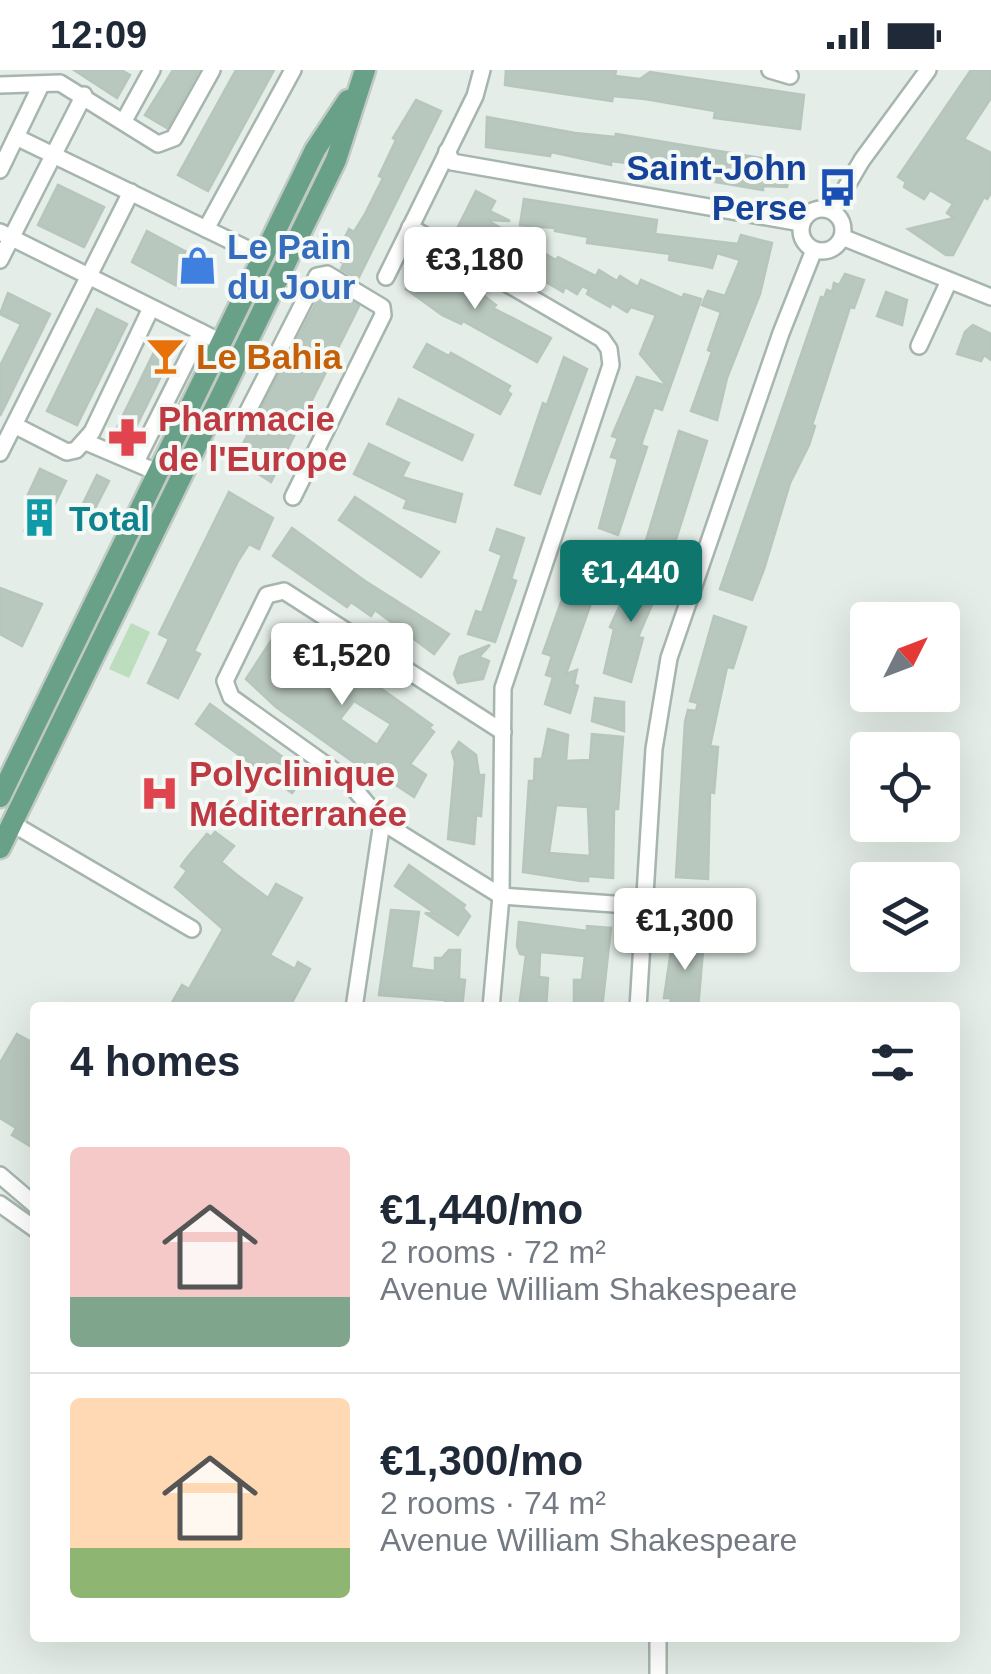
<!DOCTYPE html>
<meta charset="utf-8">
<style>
:root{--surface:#fff;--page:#f2f2f3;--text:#1f2937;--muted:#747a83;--line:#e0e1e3;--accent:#0f766e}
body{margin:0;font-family:Arial,sans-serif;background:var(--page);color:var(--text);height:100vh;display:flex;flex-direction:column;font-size:38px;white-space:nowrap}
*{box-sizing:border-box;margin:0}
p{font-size:32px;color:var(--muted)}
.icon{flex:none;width:55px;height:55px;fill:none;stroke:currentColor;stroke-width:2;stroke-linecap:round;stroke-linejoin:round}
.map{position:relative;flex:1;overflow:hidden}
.sheet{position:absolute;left:30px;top:932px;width:930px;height:640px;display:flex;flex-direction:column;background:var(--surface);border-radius:10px;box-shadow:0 10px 40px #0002}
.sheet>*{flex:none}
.needle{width:65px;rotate:48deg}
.buttons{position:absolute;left:850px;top:532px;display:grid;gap:20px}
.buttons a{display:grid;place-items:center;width:110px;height:110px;border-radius:10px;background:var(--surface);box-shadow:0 10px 40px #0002;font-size:50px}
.price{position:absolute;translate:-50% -85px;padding:0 22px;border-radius:10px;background:#fff;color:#222;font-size:32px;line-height:65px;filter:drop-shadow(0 2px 5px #0008)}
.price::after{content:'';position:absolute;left:50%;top:60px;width:30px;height:22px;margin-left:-15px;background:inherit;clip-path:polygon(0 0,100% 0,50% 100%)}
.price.active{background:var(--accent);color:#fff}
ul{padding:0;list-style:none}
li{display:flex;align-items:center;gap:30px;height:250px;padding:0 40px}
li+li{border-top:2px solid var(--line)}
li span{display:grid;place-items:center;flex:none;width:280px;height:200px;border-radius:10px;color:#555}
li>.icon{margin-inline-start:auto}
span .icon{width:120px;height:120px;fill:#fffc;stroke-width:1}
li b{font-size:42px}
h2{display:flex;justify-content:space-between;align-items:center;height:120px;padding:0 40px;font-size:42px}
.status{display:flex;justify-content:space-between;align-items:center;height:70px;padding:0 50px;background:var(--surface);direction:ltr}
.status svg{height:28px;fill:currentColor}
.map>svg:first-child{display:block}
</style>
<div class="status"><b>12:09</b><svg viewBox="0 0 49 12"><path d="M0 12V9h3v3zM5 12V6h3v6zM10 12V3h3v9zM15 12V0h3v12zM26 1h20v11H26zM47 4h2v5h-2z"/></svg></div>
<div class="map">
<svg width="991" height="1604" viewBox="0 0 991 1604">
<rect width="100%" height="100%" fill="#e4ede7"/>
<!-- green -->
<polygon fill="#bdddbf" points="131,553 150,562 129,608 109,599"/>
<!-- building -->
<g fill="#b9c8bf" stroke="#b6c6bc" stroke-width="2.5" fill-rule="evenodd">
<polygon points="74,0 121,0 130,5 117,28"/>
<polygon points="173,0 199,0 167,58 145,45"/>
<polygon points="236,0 274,0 208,121 178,105"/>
<polygon points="506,0 616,0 615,6 640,9 650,2 804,25 800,59 714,48 715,41 645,29 613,26 612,31 505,15"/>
<polygon points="971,0 991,0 991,28 964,69 991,83 991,123 987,129 984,127 953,185 946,185 908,159 954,148 947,143 953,134 930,120 924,129 904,117 906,112 898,107"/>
<polygon points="416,30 441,41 358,209 341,199 344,193 336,190 336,185 349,159 354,162 365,144 383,108 379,106 396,70 393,68"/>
<polygon points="487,47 575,63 615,67 616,64 791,93 787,117 763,116 763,120 674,105 675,100 658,97 611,91 611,95 551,82 550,86 486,77"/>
<polygon points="58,115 104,137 84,177 38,155"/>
<polygon points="476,121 495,131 490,141 510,151 487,150 556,190 558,187 596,206 599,200 617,211 620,206 638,217 641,210 682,228 684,224 701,229 662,340 654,337 641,375 647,377 618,465 599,458 618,389 611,387 618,368 612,366 637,307 667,316 640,284 656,245 631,237 627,242 612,233 610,237 587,224 589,219 582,216 577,224 565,217 563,222 503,187 505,182 457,159"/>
<polygon points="524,129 657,150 655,164 738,174 741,165 772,173 760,224 727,308 717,350 691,341 712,282 708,280 721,242 702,235 708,221 725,226 740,190 717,183 712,198 704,196 669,190 670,184 587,173 588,167 555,161 555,158 520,155"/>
<polygon points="147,161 198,188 179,217 132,192"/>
<polygon points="423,192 468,219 470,215 496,235 493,238 551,268 537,292 463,251 461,254 442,245 406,219"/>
<polygon points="845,204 864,210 854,238 850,237 812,355 815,356 809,375 790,413 764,499 752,530 720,519 821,227 824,228 827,220 832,222 834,213 839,215"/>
<polygon points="325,216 359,236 271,412 235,389"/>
<polygon points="886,222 907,230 902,255 877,246"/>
<polygon points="8,223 50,244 0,346 0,296 21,254 0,244"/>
<polygon points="97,239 127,254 77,355 47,341"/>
<polygon points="973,255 991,264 991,290 984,285 981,291 957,284 965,262"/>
<polygon points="160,270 175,278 126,377 111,370"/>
<polygon points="427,274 449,286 451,283 510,316 507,321 511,324 500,344 414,297"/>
<polygon points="564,287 587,299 540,424 515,415 543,333 547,335"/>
<polygon points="399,329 473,365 462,390 387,354"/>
<polygon points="679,361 707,371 672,482 645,474"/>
<polygon points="369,374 409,393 402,407 462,424 455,452 404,438 407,430 354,404"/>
<polygon points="40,399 66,411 38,468 24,461 37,434 26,429"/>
<polygon points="97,405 109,411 87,454 75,450"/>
<polygon points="229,422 273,448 259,479 249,474 238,491 194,581 200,584 178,628 148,613 169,569 159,564"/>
<polygon points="355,427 439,482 421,507 339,450"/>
<polygon points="292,458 365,511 449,564 434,584 375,540 371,546 351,532 347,537 273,486"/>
<polygon points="497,459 524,468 511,509 516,511 495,572 468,564 476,541 482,543 502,485 490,480"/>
<polygon points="586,480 612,489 603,515 598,513 566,604 577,600 574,614 578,616 570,643 545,634 553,607 546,605 552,586 543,583 565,521 581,526 588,505 579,502"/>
<polygon points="637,498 659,505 657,513 661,514 638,567 643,568 631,612 604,603 614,559 610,557"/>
<polygon points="0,518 42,534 22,576 0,564"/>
<polygon points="714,546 746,557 733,598 727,597 710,676 718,677 714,723 710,722 708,809 676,807 685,652 688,640 696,641 698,633 690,631"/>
<path d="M282,554L294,563L302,566L303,563L432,655L429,658L434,662L410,694L426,705L414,727L376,702L373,706L276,637L246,609ZM354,631L391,654L377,675L340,649Z"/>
<polygon points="490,575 479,587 489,591 483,609 458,613 454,604 460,587"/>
<polygon points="595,628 624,632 624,661 592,651"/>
<polygon points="210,634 306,704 292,723 196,654"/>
<path d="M548,659L568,665L566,691L590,690L592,664L623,667L618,739H614L613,808L588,806V811H581L523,802L529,711H534L535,689H542ZM556,735L588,737L590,786L549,783Z"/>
<polygon points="459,672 476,685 479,705 484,705 481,746 476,745 474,774 448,769 455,692 452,682"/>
<polygon points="215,762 234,776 221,792 237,805 268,828 276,814 302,828 270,885 295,899 298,892 310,899 289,938 169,938 182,915 189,919 223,859 175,817 187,801 181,796 186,789 207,764 211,767"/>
<polygon points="409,795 465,835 463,838 470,846 458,865 425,843 436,844 395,816"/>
<polygon points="391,840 419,842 411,898 435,901 435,888 442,888 449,880 460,880 459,909 465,910 462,938 444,938 445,930 379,925"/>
<polygon points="519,852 587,861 587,856 611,858 602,938 574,935 574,910 582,910 585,886 540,882 539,907 548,908 546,938 519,938 526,885 520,884 517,876"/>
<polygon points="673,867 704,869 698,938 670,938 671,928 664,928"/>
<polygon points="17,964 35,974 35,1079 12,1065 16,1058 0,1048 0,993"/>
</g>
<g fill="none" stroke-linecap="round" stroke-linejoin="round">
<defs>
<g id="minor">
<polyline points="770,0 790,6"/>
<polyline points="0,15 60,13 158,74 174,68 212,0"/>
<polyline points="125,49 152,0"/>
<polyline points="16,67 264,187"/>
<polyline points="447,81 452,92 801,153"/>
<polyline points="0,100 41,15"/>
<circle cx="822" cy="160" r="21"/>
<polyline points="832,141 862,90 928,0"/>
<polyline points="410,157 602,269 609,279 611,295 503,618 501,826 491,938"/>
<polyline points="206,159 293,0"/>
<polyline points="0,162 221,272"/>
<polyline points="842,167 991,227"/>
<polyline points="0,190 84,25"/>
<polyline points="386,207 475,26 482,0"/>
<polyline points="919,276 949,211"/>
<polyline points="245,347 317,206 327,204 382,237 383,245 293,427"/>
<polyline points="16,356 67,382 76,380 92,362 151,238"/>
<polyline points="86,372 159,403"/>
<polyline points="0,383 131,122"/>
<polyline points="136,392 201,262"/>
<polyline points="503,662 284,521 267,525 225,611 231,627 347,710 382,752 501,826 712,841"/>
<polyline points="13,754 192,859"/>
<polyline points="354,938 382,752"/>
<polyline points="638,938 654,679 669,588 781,263 814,180"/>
<polyline points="0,1105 35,1135"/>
<polyline points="0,1134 35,1159"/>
<polyline points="658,1568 658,1604"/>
</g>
<g id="major">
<polyline points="0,727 315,80 348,30"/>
<polyline points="0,778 336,90 365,0"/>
</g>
</defs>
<!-- minor casing -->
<use href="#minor" stroke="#a6b5ad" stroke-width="20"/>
<!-- major casing -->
<use href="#major" stroke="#c1c9c5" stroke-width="25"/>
<!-- minor -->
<use href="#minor" stroke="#fff" stroke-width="15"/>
<!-- major -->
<use href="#major" stroke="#69a188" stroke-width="20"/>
</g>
<!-- icons -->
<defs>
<symbol id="bus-bare" viewBox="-9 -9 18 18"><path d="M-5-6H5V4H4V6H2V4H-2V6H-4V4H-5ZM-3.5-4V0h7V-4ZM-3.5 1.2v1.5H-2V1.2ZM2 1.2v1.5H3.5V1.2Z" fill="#1a4fb4" stroke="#f4f9f6" stroke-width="2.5" paint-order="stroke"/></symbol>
<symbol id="shop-bare" viewBox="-9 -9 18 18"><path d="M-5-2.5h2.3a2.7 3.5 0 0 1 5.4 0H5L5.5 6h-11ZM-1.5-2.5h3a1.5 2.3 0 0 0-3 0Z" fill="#3f7fe0" stroke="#f4f9f6" stroke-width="2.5" paint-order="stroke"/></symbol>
<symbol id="bar-bare" viewBox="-9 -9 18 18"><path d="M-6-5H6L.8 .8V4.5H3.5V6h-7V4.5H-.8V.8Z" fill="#e8710a" stroke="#f4f9f6" stroke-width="2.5" paint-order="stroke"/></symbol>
<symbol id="pharmacy-bare" viewBox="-9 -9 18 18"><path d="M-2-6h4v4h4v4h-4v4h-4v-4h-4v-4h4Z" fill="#e0444e" stroke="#f4f9f6" stroke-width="2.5" paint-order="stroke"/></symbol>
<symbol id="building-bare" viewBox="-9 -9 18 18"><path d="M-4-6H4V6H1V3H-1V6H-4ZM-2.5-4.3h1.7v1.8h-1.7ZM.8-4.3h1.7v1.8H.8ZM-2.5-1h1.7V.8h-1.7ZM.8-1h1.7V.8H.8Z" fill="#0f9aa8" stroke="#f4f9f6" stroke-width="2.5" paint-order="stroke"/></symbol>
<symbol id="hospital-bare" viewBox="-9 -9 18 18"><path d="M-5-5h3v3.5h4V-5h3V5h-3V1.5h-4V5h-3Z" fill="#e0444e" stroke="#f4f9f6" stroke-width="2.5" paint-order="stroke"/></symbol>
</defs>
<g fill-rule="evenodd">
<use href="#bus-bare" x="810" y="90" width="55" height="55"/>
<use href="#shop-bare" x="170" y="168" width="55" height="55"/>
<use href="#bar-bare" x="138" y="258" width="55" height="55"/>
<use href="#pharmacy-bare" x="100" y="340" width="55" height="55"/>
<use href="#building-bare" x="12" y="420" width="55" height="55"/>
<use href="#hospital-bare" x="132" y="696" width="55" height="55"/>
</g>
<g text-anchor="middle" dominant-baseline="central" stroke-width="8" stroke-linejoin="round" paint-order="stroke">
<!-- transit labels -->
<g font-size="35" font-weight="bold" fill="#164399" stroke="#f4f9f6" text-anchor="end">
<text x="807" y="97">Saint-John<tspan x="807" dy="40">Perse</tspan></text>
</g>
<!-- shop labels -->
<g font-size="35" font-weight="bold" fill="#366cbe" stroke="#f4f9f6" text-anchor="start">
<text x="227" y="176">Le Pain<tspan x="227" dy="40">du Jour</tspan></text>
</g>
<!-- food labels -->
<g font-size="35" font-weight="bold" fill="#c56008" stroke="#f4f9f6" text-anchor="start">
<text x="196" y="286">Le Bahia</text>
</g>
<!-- health labels -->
<g font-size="35" font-weight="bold" fill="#be3a42" stroke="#f4f9f6" text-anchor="start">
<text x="158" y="348">Pharmacie<tspan x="158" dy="40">de l'Europe</tspan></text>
<text x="189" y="703">Polyclinique<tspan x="189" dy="40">Méditerranée</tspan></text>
</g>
<!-- culture labels -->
<g font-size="35" font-weight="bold" fill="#0d838f" stroke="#f4f9f6" text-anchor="start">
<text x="69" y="448">Total</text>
</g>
</g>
</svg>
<div class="buttons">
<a><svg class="needle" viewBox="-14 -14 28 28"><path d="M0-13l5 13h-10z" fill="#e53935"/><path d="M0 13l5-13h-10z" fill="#747a83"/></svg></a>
<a><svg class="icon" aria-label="locate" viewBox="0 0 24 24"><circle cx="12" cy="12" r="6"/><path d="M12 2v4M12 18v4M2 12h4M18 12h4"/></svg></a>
<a><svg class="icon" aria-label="layers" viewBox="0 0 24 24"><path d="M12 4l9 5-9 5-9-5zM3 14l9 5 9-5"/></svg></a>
</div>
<b class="price" style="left:475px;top:242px">€3,180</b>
<b class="price active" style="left:631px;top:555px">€1,440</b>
<b class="price" style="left:342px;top:638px">€1,520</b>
<b class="price" style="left:685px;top:903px">€1,300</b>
<section class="sheet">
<h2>4 homes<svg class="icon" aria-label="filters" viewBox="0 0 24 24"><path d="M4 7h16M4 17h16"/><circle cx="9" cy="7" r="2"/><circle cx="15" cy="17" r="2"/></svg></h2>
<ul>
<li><span style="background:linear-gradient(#f6c9c9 75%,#7fa58c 0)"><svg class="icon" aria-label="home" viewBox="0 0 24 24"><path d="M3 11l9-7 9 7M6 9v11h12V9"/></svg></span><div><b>€1,440/mo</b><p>2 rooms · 72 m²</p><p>Avenue William Shakespeare</p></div></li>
<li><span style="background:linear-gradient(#ffd9b3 75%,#8fb573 0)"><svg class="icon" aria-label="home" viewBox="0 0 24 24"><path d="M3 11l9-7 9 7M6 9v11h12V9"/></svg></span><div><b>€1,300/mo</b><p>2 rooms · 74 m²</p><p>Avenue William Shakespeare</p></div></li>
</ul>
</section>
</div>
